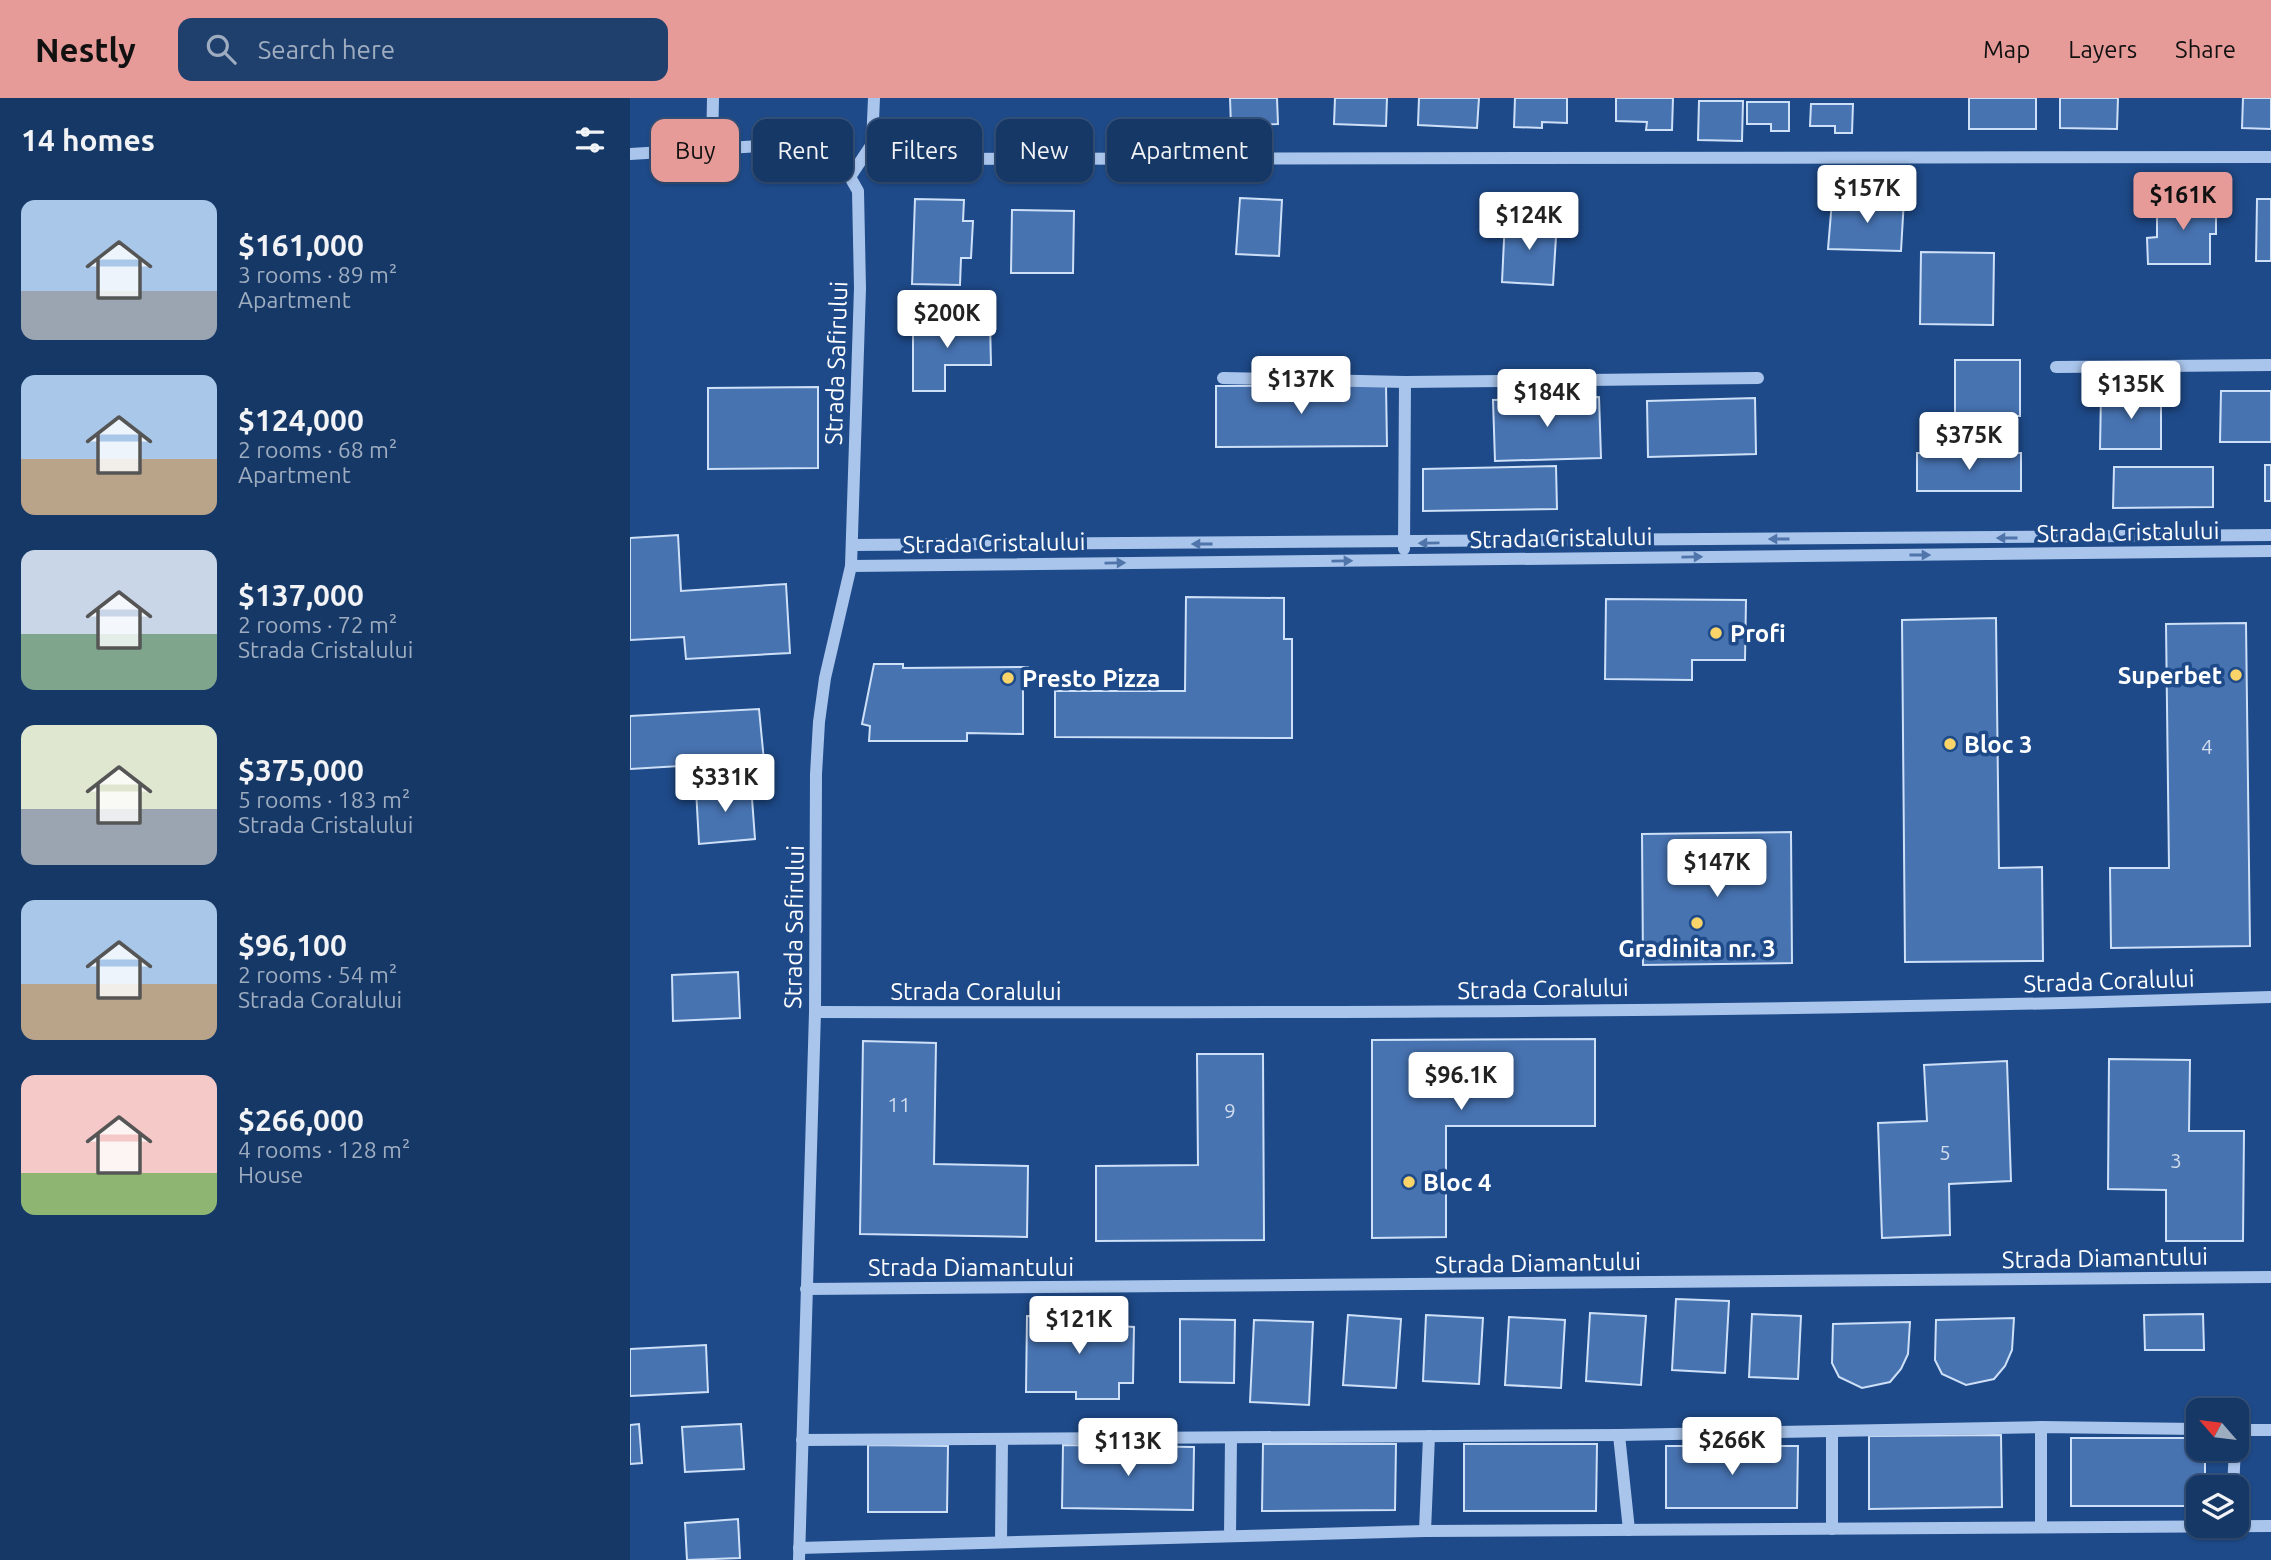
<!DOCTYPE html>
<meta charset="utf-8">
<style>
:root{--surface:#163867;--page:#1f3f6d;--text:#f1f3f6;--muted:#9eacc0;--line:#35527b;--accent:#e69b98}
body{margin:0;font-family:Ubuntu,sans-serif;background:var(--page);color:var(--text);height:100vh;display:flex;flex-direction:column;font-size:26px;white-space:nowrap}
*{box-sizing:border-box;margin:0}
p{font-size:23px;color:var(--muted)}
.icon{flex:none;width:38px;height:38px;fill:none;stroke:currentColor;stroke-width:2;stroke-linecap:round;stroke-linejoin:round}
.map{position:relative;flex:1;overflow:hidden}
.panel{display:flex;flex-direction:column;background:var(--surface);width:630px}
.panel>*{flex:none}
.hud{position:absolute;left:21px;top:21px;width:665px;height:63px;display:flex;gap:14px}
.needle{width:46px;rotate:298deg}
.fabs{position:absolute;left:1556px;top:1300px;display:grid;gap:14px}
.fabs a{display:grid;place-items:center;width:63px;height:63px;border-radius:14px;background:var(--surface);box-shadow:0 2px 5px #0004,0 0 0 2px var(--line);font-size:35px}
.price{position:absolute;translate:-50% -60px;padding:0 16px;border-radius:7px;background:#fff;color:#222;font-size:23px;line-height:46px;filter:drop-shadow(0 2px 4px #0008)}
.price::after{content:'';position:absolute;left:50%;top:42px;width:21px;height:16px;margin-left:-10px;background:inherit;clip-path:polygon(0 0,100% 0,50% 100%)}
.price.current{background:var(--accent);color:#111}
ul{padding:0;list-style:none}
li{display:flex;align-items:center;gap:21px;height:175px;padding:0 21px}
li span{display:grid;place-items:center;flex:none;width:196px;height:140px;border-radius:14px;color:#555}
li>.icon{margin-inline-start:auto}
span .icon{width:84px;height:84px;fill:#fffc;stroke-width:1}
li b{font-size:30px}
h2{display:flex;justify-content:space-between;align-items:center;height:84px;padding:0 21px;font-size:30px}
.chip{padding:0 24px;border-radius:14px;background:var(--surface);box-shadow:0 2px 5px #0004,0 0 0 2px var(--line);font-size:24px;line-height:63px}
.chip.current{background:var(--accent);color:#111}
header{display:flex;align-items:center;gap:42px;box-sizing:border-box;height:98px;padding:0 35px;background:var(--accent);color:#111}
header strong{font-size:33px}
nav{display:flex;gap:38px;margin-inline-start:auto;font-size:24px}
.search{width:490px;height:63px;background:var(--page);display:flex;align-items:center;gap:18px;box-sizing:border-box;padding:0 24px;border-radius:14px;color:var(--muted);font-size:26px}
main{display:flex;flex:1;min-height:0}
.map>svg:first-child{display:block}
</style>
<header>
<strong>Nestly</strong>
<div class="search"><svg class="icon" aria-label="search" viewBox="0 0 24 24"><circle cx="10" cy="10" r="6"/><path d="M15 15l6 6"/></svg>Search here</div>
<nav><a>Map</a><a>Layers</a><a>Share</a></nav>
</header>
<main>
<section class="panel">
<h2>14 homes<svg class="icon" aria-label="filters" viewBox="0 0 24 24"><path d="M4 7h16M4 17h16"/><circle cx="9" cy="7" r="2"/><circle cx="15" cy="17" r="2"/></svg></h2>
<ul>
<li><span style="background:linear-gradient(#a9c7e8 65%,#9aa5b1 0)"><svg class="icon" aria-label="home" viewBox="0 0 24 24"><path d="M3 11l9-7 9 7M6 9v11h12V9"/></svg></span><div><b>$161,000</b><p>3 rooms · 89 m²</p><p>Apartment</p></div></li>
<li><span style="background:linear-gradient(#a9c7e8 60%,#b9a48a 0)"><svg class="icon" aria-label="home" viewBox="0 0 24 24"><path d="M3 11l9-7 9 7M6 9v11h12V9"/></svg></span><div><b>$124,000</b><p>2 rooms · 68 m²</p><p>Apartment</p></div></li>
<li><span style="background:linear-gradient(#c9d6e8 60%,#7fa58c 0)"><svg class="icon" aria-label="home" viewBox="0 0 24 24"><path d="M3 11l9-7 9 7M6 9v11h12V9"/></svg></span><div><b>$137,000</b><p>2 rooms · 72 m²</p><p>Strada Cristalului</p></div></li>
<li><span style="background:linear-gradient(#dfe7d0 60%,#9aa5b1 0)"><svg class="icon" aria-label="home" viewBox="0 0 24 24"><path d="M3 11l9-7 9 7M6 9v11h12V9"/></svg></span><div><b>$375,000</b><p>5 rooms · 183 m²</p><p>Strada Cristalului</p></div></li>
<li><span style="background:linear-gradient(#a9c7e8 60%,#b9a48a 0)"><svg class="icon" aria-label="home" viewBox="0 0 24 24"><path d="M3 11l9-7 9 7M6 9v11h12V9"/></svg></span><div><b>$96,100</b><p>2 rooms · 54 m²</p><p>Strada Coralului</p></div></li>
<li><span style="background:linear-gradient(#f6c9c9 70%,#8fb573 0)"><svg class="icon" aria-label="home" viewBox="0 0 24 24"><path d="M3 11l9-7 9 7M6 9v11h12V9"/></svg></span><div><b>$266,000</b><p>4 rooms · 128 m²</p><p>House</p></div></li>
</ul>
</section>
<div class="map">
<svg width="1641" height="1462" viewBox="0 0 1641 1462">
<rect width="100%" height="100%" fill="#1e4a89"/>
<!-- building -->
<g fill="#4773b1" stroke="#cee0f8" stroke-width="2">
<polygon points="600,0 647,0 648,26 601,28"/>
<polygon points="705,0 757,0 756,28 704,26"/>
<polygon points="789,0 849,0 847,30 788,27"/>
<polygon points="885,0 937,0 937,25 912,24 912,30 884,29"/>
<polygon points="986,0 1043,0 1042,32 1016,32 1017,24 986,23"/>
<rect x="1339" y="0" width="67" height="31"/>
<polygon points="1430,0 1488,0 1487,31 1430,30"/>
<polygon points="1613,0 1641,0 1641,31 1612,30"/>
<polygon points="1069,3 1113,3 1112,43 1068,42"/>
<polygon points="1117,4 1159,4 1159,33 1141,33 1141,26 1117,26"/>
<polygon points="1181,6 1223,6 1222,35 1205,35 1205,28 1180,28"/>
<polygon points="610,100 652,102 649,158 606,156"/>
<polygon points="285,101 334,102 333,123 343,123 341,160 331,160 330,187 282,186"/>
<polygon points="1274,101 1271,153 1198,151 1202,103"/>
<polygon points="1627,101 1641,101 1641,163 1626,163"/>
<polygon points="1527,102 1586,102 1586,136 1580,136 1580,166 1518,166 1517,140 1527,139"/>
<polygon points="382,112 444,113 443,175 381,175"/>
<polygon points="875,121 927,123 923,187 872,184"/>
<polygon points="1291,154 1364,155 1363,227 1290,226"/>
<polygon points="283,224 360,224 361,267 315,267 315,293 283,293"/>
<rect x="1325" y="262" width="65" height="56"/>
<polygon points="756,287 757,348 586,349 586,288"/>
<polygon points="188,289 188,370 78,371 78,290"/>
<polygon points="1591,293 1641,293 1641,344 1590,344"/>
<polygon points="1531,295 1531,351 1470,351 1471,296"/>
<polygon points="969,299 971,360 865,363 863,302"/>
<polygon points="1125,300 1126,356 1018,359 1017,303"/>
<rect x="1287" y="355" width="104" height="38"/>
<rect x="1635" y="367" width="6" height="36"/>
<polygon points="926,368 927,411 793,413 793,371"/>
<polygon points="1484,369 1583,369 1583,409 1483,410"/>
<polygon points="48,437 51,493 156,486 160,555 56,561 54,539 0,542 0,440"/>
<polygon points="556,499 654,500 654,541 662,541 662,640 425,639 425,593 555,593"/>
<polygon points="976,501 1116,502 1115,562 1062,562 1062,582 975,581"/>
<polygon points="1366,520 1369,770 1412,769 1413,863 1275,864 1272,522"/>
<polygon points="1616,525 1620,848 1481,850 1480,770 1539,770 1536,526"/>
<polygon points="244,566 273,566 273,570 398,569 398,583 393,584 393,636 337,635 337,643 239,643 240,628 232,626"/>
<polygon points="129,611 134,663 0,671 0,618"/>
<polygon points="121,687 125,741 69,746 66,691"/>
<polygon points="1161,734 1162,865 1013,867 1012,736"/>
<polygon points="108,874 110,920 43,923 42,877"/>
<polygon points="965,941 965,1028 816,1028 816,1139 742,1140 742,942"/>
<polygon points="233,943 306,945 304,1066 398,1068 397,1139 230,1136"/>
<polygon points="567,956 633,956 634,1142 466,1143 466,1068 568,1067"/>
<polygon points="1479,961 1560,962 1559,1033 1614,1033 1613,1143 1536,1143 1536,1092 1478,1091"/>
<polygon points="1377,963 1381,1083 1319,1086 1320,1137 1252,1140 1248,1025 1297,1023 1294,967"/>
<polygon points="1046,1201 1099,1203 1095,1275 1042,1272"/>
<polygon points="960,1215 1016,1218 1011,1287 956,1283"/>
<polygon points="1122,1216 1171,1218 1168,1281 1119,1279"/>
<polygon points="1573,1216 1574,1252 1515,1252 1514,1217"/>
<polygon points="718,1217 771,1221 766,1290 713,1287"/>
<polygon points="796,1217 853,1220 849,1286 793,1283"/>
<polygon points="397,1218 489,1219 489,1228 504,1229 503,1285 489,1285 489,1301 446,1301 446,1294 396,1294"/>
<polygon points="879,1219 935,1222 931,1290 875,1287"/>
<polygon points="1384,1220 1382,1252 1375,1268 1364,1281 1336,1287 1312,1276 1305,1262 1306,1222"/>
<polygon points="550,1221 605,1222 604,1285 550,1284"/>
<polygon points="624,1222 683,1224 679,1307 620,1304"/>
<polygon points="1280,1224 1278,1256 1271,1271 1260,1284 1232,1290 1209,1279 1202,1265 1203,1226"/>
<polygon points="76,1247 78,1294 0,1298 0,1251"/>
<polygon points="9,1326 12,1365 0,1366 0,1327"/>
<polygon points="111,1326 114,1371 55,1374 52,1329"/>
<polygon points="1371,1337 1372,1409 1239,1411 1239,1338"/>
<polygon points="1441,1340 1568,1340 1568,1351 1575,1351 1575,1390 1568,1390 1568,1408 1441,1408"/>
<polygon points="633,1346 766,1346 765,1412 632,1413"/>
<polygon points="834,1346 967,1346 966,1413 834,1413"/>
<polygon points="238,1347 318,1348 317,1414 238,1414"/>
<polygon points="433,1347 564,1349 563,1412 432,1410"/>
<polygon points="1036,1348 1168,1348 1167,1410 1036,1410"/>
<polygon points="108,1421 110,1460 57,1462 55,1425"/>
</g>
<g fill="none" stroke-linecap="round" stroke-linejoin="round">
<!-- minor -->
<g stroke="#a9c5eb" stroke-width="12">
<polyline points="82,51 83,0"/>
<polyline points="0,56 130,48 158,51 205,67 220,79 228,93 230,190 221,468 195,580 189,624 186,676 185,914 169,1462"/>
<polyline points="234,61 1641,59"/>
<polyline points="220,79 242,46 244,0"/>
<polyline points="1426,269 1641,267"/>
<polyline points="593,280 775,284 1128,280"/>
<polyline points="222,447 1641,437"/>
<polyline points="774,451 775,284"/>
<polyline points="221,468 1641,453"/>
<path d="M185,914C670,915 1156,915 1641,899"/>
<polyline points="176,1191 1641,1179"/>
<polyline points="1606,1332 1641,1332"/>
<polyline points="989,1337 999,1432"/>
<polyline points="172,1342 989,1337 1411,1329 1568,1331"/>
<polyline points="1603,1390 1605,1351"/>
<polyline points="1411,1429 1411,1329"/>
<polyline points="1202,1431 1202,1333"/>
<polyline points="795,1433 799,1338"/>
<polyline points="600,1438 601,1340"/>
<polyline points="371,1444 372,1341"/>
<polyline points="169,1450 795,1433 1641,1428"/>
</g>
</g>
<!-- one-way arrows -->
<defs><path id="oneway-solid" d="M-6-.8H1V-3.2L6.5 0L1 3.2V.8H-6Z" transform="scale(1.75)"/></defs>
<g fill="#4f75ab">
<use href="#oneway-solid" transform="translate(1377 440) rotate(180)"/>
<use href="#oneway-solid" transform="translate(1149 441) rotate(180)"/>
<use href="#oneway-solid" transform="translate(799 445) rotate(179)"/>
<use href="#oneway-solid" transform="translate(572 446) rotate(180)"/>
<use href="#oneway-solid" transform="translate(1290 457)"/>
<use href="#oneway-solid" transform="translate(1062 459) rotate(-1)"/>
<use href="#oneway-solid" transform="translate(712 463) rotate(-1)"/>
<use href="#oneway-solid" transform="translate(485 465) rotate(-1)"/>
</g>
<!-- markers -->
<g fill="#fad468" stroke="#1e4a89" stroke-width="2.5">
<circle cx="1086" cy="535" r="7"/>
<circle cx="1606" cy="577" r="7"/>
<circle cx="378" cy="580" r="7"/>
<circle cx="1320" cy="646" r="7"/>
<circle cx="1067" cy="825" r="7"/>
<circle cx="779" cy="1084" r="7"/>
</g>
<g text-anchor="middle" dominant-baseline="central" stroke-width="7" stroke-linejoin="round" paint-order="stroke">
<!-- number labels -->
<g font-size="21" fill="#d1dcec">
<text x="1577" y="648">4</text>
<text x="269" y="1006">11</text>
<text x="600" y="1012">9</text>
<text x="1315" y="1054">5</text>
<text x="1546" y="1062">3</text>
</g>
<!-- street labels -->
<g font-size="24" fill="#fff" stroke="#1e4a89">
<text transform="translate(206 265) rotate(-88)">Strada Safirului</text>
<text transform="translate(1498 434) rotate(-1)">Strada Cristalului</text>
<text transform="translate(931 440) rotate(-1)">Strada Cristalului</text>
<text transform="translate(364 445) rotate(-1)">Strada Cristalului</text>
<text transform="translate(164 829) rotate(-89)">Strada Safirului</text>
<text transform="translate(1479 883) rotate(-2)">Strada Coralului</text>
<text transform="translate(913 891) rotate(-1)">Strada Coralului</text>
<text x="346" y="893">Strada Coralului</text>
<text transform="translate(1475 1160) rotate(-1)">Strada Diamantului</text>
<text transform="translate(908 1165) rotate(-1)">Strada Diamantului</text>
<text x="341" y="1169">Strada Diamantului</text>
</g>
<!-- poi labels -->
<g font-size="24" font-weight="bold" fill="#fff" stroke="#1e4a89" text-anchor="start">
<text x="1100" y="535">Profi</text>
<text x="1592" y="577" text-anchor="end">Superbet</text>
<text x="392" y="580">Presto Pizza</text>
<text x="1334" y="646">Bloc 3</text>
<text x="1067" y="850" text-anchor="middle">Gradinita nr. 3</text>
<text x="793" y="1084">Bloc 4</text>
</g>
</g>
</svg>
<div class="fabs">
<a><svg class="needle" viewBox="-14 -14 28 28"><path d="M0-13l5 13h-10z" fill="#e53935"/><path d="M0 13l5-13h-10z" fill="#9eacc0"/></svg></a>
<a><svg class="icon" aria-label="layers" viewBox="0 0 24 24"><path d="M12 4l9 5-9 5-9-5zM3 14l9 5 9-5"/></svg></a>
</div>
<b class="price" style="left:1237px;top:127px">$157K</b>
<b class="price current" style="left:1553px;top:134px">$161K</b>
<b class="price" style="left:899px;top:154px">$124K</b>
<b class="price" style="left:317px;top:252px">$200K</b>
<b class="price" style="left:671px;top:318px">$137K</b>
<b class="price" style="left:1501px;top:323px">$135K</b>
<b class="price" style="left:917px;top:331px">$184K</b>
<b class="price" style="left:1339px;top:374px">$375K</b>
<b class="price" style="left:95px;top:716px">$331K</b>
<b class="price" style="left:1087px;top:801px">$147K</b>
<b class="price" style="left:831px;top:1014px">$96.1K</b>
<b class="price" style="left:449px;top:1258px">$121K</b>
<b class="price" style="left:1102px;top:1379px">$266K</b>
<b class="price" style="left:498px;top:1380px">$113K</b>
<div class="hud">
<a class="chip current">Buy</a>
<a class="chip">Rent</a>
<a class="chip">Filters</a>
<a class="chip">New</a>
<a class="chip">Apartment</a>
</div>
</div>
</main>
